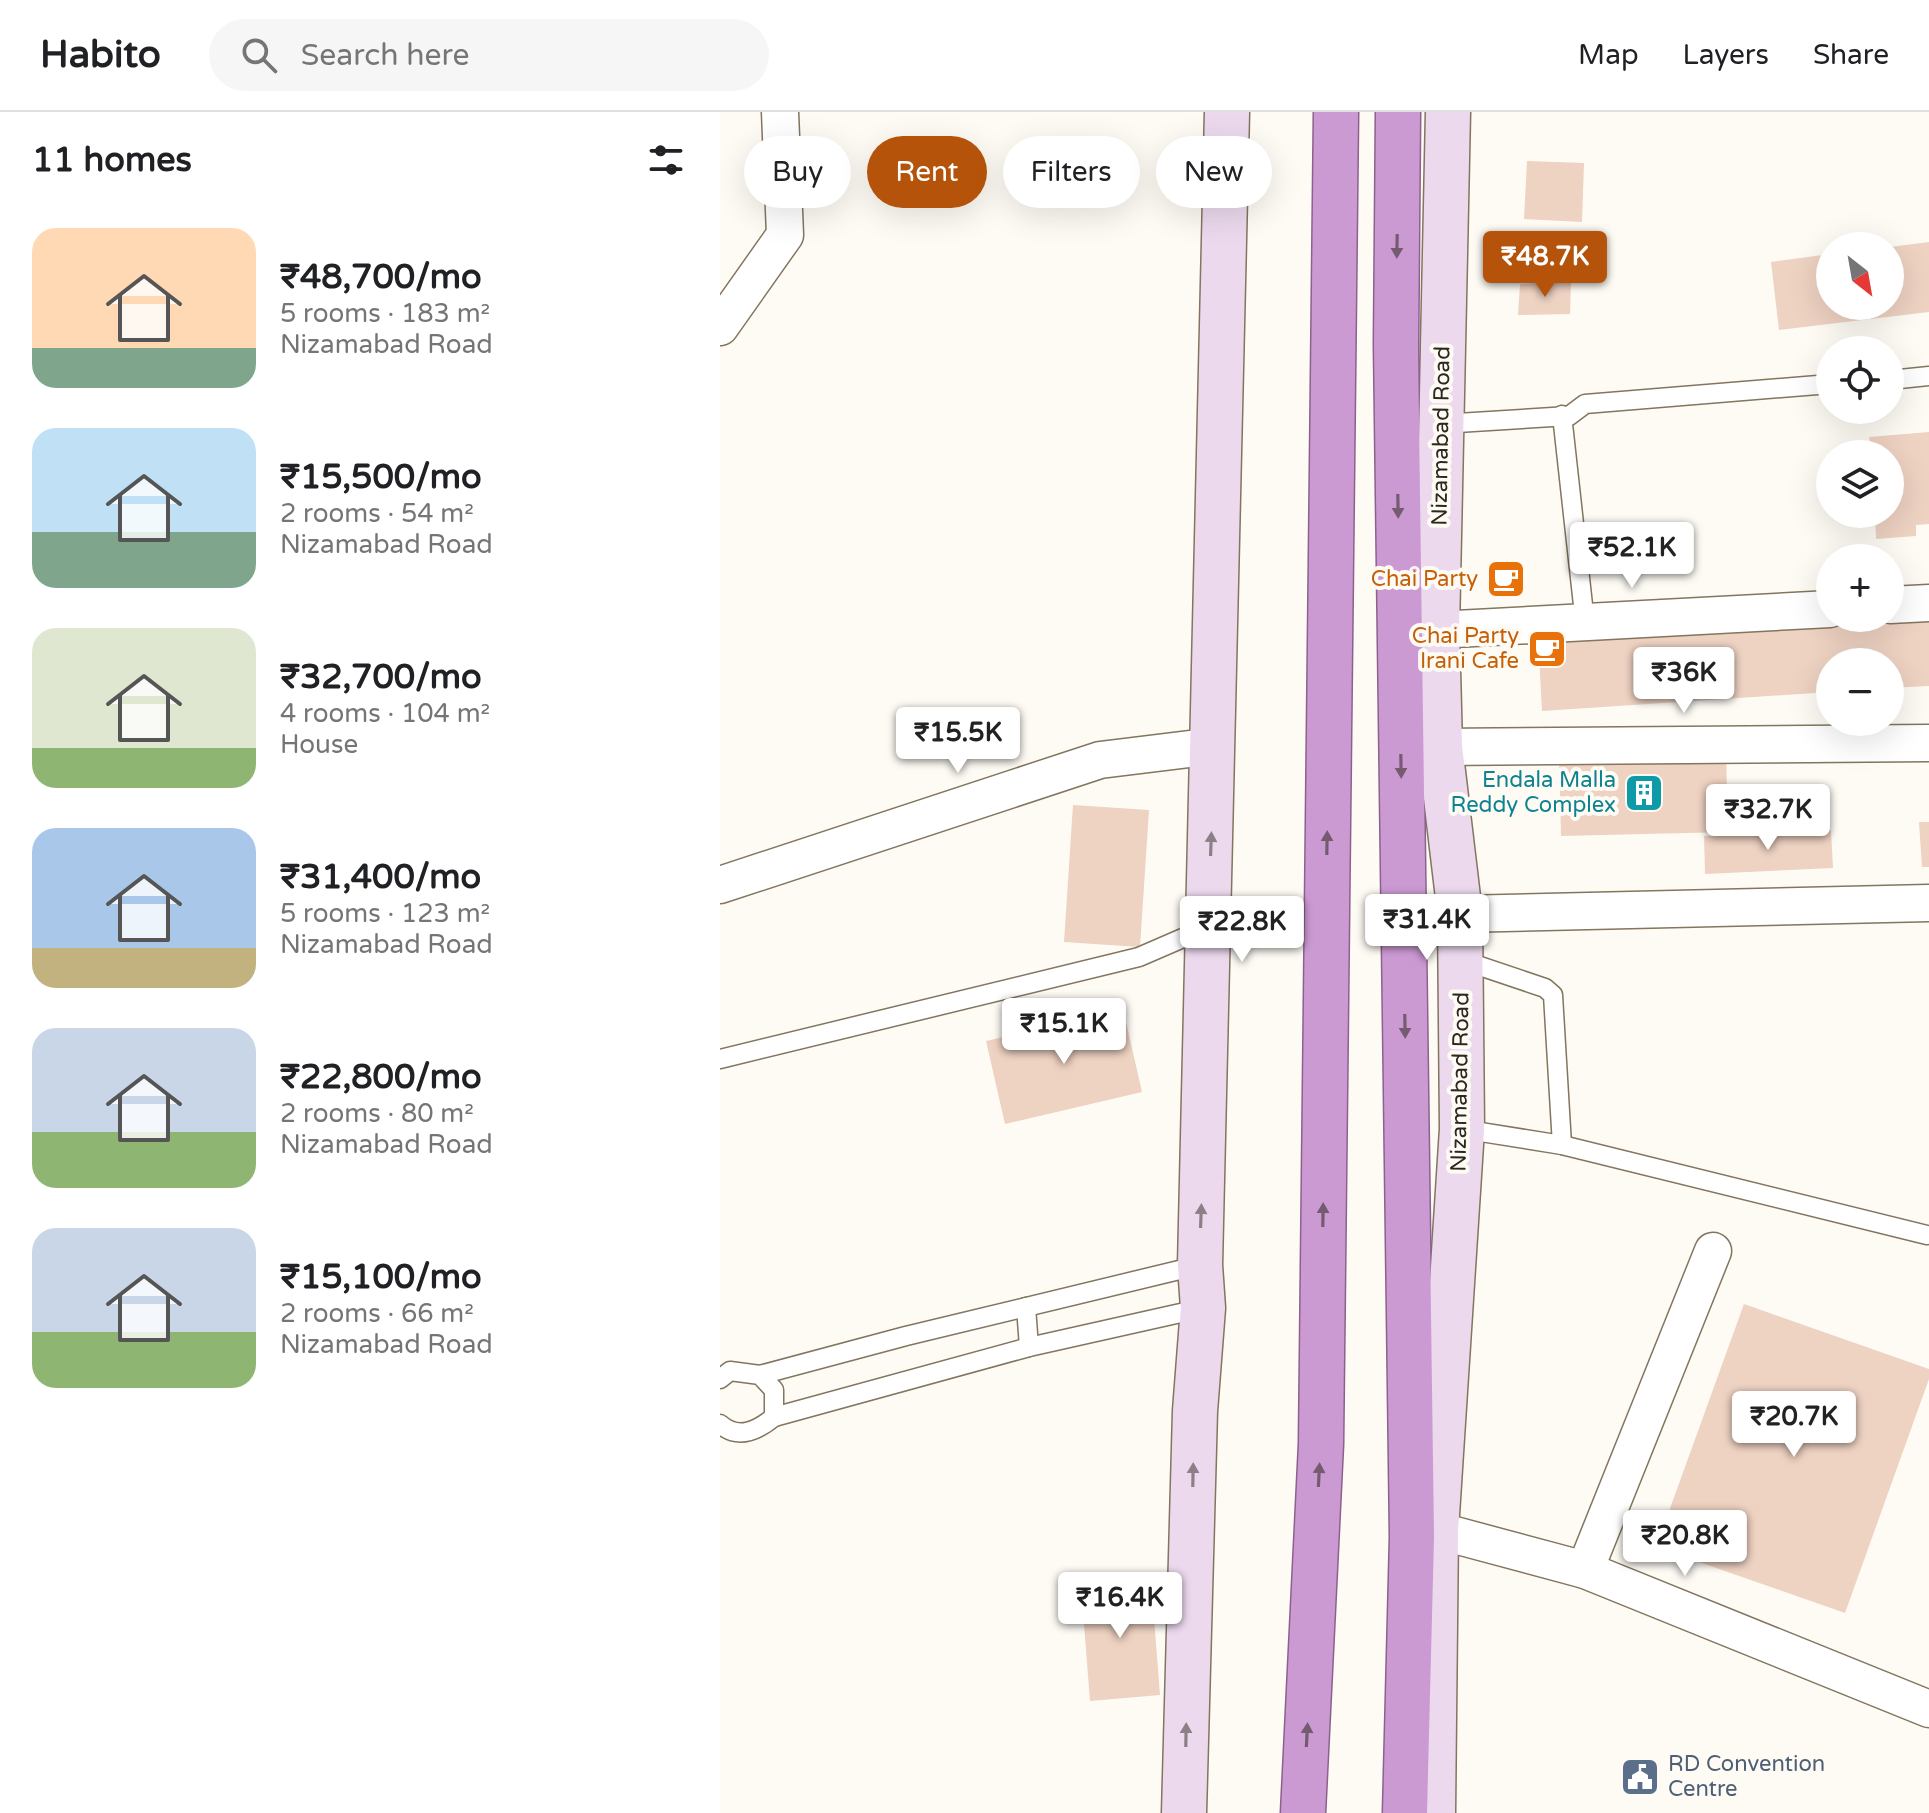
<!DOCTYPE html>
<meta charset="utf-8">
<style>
:root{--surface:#fff;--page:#f6f6f6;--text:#202124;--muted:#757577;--line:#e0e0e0;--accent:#b45309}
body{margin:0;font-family:"Varela Round",sans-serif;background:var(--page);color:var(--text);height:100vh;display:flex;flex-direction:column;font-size:30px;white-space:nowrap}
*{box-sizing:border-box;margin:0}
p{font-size:26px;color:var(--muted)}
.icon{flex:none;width:44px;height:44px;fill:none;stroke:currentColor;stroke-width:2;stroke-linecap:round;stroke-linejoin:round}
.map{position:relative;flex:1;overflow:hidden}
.side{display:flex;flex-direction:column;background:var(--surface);width:720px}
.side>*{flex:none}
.banner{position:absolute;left:24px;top:24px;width:760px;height:72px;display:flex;gap:16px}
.needle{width:52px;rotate:149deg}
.fabs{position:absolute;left:1096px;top:120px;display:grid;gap:16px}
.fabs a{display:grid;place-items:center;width:88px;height:88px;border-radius:50%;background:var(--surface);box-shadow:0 8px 32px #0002;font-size:40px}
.price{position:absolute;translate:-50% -68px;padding:0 18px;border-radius:8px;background:#fff;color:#222;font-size:26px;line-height:52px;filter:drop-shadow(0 2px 4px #0008)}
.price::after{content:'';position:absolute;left:50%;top:48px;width:24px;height:18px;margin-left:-12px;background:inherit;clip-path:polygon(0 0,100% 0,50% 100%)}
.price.active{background:var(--accent);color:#fff}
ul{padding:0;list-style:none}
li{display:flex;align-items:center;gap:24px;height:200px;padding:0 32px}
li span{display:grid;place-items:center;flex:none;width:224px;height:160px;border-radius:24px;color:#555}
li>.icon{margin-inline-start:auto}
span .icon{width:96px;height:96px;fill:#fffc;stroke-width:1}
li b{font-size:34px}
h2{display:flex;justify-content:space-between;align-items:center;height:96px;padding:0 32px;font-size:34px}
.pill{padding:0 28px;border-radius:36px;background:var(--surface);box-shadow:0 8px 32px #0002;font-size:28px;line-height:72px}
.pill.active{background:var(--accent);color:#fff}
header{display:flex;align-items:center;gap:48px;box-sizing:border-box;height:112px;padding:0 40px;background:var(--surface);border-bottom:2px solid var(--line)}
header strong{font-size:38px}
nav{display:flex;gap:44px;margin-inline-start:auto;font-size:28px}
.search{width:560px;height:72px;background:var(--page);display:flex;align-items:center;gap:20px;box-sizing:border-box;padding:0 28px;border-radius:44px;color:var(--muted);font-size:30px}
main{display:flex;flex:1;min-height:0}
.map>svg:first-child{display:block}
</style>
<header>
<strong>Habito</strong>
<div class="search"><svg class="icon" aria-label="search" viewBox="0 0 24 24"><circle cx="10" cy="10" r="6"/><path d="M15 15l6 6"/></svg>Search here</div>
<nav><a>Map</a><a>Layers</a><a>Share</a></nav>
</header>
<main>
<section class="side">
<h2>11 homes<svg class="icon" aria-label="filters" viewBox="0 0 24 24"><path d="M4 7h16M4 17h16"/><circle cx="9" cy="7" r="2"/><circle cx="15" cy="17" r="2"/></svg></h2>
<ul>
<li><span style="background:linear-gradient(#ffd9b3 75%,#7fa58c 0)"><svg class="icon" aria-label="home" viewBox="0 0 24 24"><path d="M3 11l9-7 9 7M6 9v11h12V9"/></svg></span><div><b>₹48,700/mo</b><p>5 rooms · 183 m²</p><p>Nizamabad Road</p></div></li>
<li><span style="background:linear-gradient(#bfe0f5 65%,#7fa58c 0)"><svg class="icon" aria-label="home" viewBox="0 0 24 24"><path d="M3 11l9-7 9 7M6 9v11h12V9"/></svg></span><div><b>₹15,500/mo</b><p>2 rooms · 54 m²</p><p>Nizamabad Road</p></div></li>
<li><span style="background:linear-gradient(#dfe7d0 75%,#8fb573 0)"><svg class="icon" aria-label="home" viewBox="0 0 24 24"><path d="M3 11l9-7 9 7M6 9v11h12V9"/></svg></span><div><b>₹32,700/mo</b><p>4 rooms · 104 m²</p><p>House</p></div></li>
<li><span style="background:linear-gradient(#a9c7e8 75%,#c2b280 0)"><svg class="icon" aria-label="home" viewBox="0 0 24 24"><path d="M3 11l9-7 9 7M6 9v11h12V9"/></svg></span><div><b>₹31,400/mo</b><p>5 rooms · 123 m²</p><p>Nizamabad Road</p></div></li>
<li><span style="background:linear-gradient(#c9d6e8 65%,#8fb573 0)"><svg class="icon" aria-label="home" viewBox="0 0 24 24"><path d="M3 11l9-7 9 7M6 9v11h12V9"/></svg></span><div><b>₹22,800/mo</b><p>2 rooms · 80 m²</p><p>Nizamabad Road</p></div></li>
<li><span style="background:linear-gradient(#c9d6e8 65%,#8fb573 0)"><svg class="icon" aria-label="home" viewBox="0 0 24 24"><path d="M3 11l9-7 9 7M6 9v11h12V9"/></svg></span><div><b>₹15,100/mo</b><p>2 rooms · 66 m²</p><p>Nizamabad Road</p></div></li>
</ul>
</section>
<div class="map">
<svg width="1209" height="1701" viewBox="0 0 1209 1701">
<rect width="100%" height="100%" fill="#fefbf5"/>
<!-- building -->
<g fill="#eed2c2">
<polygon points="807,49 864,51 862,110 804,107"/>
<polygon points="820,128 858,133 853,166 816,162"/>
<polygon points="1209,130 1209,200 1059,218 1051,150 1110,142 1110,194 1170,194 1170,135"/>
<polygon points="851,170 850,202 798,203 800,172"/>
<polygon points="1209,320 1209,412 1196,413 1196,424 1156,427 1155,402 1170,402 1170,342 1151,342 1149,325"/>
<polygon points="1209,499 1209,574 1170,576 1170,550 1110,550 1110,580 822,599 818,525 1110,506 1170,506"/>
<polygon points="1006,638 1008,720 841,724 839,643"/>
<polygon points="353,693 429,698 420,835 344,830"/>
<polygon points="1199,710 1209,710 1209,755 1202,755"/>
<polygon points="1111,718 1113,756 985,762 984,724"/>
<polygon points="403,897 422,980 285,1012 266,929"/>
<polygon points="1024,1192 1209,1257 1209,1267 1125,1501 936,1435"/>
<polygon points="431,1468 440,1583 370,1589 361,1474"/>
</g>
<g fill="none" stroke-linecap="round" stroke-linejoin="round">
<defs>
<g id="service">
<polyline points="1170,268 1209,264"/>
<polyline points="842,303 863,493"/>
<polyline points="721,312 849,304 865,292 1110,272"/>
<polyline points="742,848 825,876 833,883 842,1033"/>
<polyline points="0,947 419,845 486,816"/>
<polyline points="742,1017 842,1033 1207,1123"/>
<polyline points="306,1195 309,1235"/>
<polyline points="40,1263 186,1224 480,1153"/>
<path d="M0,1267L10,1259L40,1263L54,1278V1305C37,1319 18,1328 0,1312"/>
<polyline points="54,1305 309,1235 483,1196"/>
</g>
<g id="minor">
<polyline points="0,215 65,123 60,0"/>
<polyline points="1170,493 1209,491"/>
<polyline points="717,518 1110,497"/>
<polyline points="720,635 1209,631"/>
<polyline points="0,773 380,648 494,634"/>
<polyline points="740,802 1209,791"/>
<polyline points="693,1407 716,1418 865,1458 1209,1597"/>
<polyline points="865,1458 993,1139"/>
</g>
<g id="secondary">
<polyline points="464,1701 475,1299 483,1196 480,1153 507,0"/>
<polyline points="713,1701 716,1418 742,1017 740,802 720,635 717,518 728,0"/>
</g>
<g id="trunk">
<polyline points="678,0 676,233 692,1425 685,1701"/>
<polyline points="583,1701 601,1332 616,0"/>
</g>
</defs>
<!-- service casing -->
<use href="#service" stroke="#83755e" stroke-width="21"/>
<!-- minor casing -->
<use href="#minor" stroke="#83755e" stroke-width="39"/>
<!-- secondary casing -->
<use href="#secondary" stroke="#83755e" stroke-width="47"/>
<!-- trunk casing -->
<use href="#trunk" stroke="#8c628c" stroke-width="47"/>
<!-- service -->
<use href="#service" stroke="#fff" stroke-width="18"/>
<!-- minor -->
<use href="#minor" stroke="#fff" stroke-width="36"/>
<!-- secondary -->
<use href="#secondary" stroke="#ecd9ee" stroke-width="44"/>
<!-- trunk -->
<use href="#trunk" stroke="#cc9ad3" stroke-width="44"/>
</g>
<!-- one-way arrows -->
<defs><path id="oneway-solid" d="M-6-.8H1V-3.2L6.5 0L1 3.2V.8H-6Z" transform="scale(2)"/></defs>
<g fill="#755b6f">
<use href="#oneway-solid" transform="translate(677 134) rotate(91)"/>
<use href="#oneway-solid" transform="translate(678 394) rotate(89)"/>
<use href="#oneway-solid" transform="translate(681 654) rotate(89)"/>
<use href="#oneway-solid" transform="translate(607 731) rotate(-89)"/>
<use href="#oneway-solid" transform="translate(685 914) rotate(89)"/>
<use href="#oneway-solid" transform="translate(603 1103) rotate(-89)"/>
<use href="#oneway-solid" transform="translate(599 1363) rotate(-87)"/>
<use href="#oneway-solid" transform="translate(587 1623) rotate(-87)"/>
</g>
<g fill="#8c8086">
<use href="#oneway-solid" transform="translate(491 732) rotate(-88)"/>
<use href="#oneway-solid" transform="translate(481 1104) rotate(-88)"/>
<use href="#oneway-solid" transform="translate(473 1363) rotate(-89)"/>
<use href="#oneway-solid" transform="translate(466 1623) rotate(-89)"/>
</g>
<!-- icons -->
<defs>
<symbol id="cafe-square" viewBox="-11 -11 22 22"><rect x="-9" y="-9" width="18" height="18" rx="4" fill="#e8710a" stroke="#fefbf5"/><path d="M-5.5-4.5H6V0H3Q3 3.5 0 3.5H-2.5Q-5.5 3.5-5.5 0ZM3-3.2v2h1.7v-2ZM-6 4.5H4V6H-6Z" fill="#fff"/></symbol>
<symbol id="building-square" viewBox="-11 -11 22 22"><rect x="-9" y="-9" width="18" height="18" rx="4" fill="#0f9aa8" stroke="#fefbf5"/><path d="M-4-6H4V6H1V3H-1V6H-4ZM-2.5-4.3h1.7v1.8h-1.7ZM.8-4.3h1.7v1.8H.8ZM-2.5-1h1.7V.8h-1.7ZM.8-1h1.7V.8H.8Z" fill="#fff"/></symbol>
<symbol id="civic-square" viewBox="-11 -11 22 22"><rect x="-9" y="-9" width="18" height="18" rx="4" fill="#5c6f8a" stroke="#fefbf5"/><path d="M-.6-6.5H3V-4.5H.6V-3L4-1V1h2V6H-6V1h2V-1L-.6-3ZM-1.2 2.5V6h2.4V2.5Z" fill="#fff"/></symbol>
</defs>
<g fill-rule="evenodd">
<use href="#cafe-square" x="764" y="445" width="44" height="44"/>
<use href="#cafe-square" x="805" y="515" width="44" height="44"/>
<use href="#building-square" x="902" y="659" width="44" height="44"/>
<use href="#civic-square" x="898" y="1643" width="44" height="44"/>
</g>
<g text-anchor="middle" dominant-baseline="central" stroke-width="8" stroke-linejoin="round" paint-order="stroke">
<!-- street labels -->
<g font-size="22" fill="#2d281e" stroke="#fefbf5">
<text transform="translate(721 324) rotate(-89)">Nizamabad Road</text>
<text transform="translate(740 970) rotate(-89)">Nizamabad Road</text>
</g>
<!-- food labels -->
<g font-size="22" fill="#c56008" stroke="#fefbf5" text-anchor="end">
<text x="758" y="467">Chai Party</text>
<text x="799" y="524">Chai Party<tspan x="799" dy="25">Irani Cafe</tspan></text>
</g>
<!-- culture labels -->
<g font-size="22" fill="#0d838f" stroke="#fefbf5" text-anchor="end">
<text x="896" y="668">Endala Malla<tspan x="896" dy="25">Reddy Complex</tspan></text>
</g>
<!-- service labels -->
<g font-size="22" fill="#4e5e75" stroke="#fefbf5" text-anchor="start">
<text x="948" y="1652">RD Convention<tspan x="948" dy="25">Centre</tspan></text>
</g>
</g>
</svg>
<div class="fabs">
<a><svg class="needle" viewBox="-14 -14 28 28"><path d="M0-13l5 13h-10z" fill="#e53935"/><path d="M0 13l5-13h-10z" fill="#757577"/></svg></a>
<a><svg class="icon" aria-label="locate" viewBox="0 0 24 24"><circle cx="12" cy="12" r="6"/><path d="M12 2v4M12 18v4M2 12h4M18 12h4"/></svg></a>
<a><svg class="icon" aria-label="layers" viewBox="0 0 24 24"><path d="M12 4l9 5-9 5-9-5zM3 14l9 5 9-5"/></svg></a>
<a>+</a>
<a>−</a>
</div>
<b class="price active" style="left:825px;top:187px">₹48.7K</b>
<b class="price" style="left:912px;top:478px">₹52.1K</b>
<b class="price" style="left:964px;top:603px">₹36K</b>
<b class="price" style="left:238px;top:663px">₹15.5K</b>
<b class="price" style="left:1048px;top:740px">₹32.7K</b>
<b class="price" style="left:707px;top:850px">₹31.4K</b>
<b class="price" style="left:522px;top:852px">₹22.8K</b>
<b class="price" style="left:344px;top:954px">₹15.1K</b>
<b class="price" style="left:1074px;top:1347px">₹20.7K</b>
<b class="price" style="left:965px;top:1466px">₹20.8K</b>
<b class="price" style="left:400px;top:1528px">₹16.4K</b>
<div class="banner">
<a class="pill">Buy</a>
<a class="pill active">Rent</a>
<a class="pill">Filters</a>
<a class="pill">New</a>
</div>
</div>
</main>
